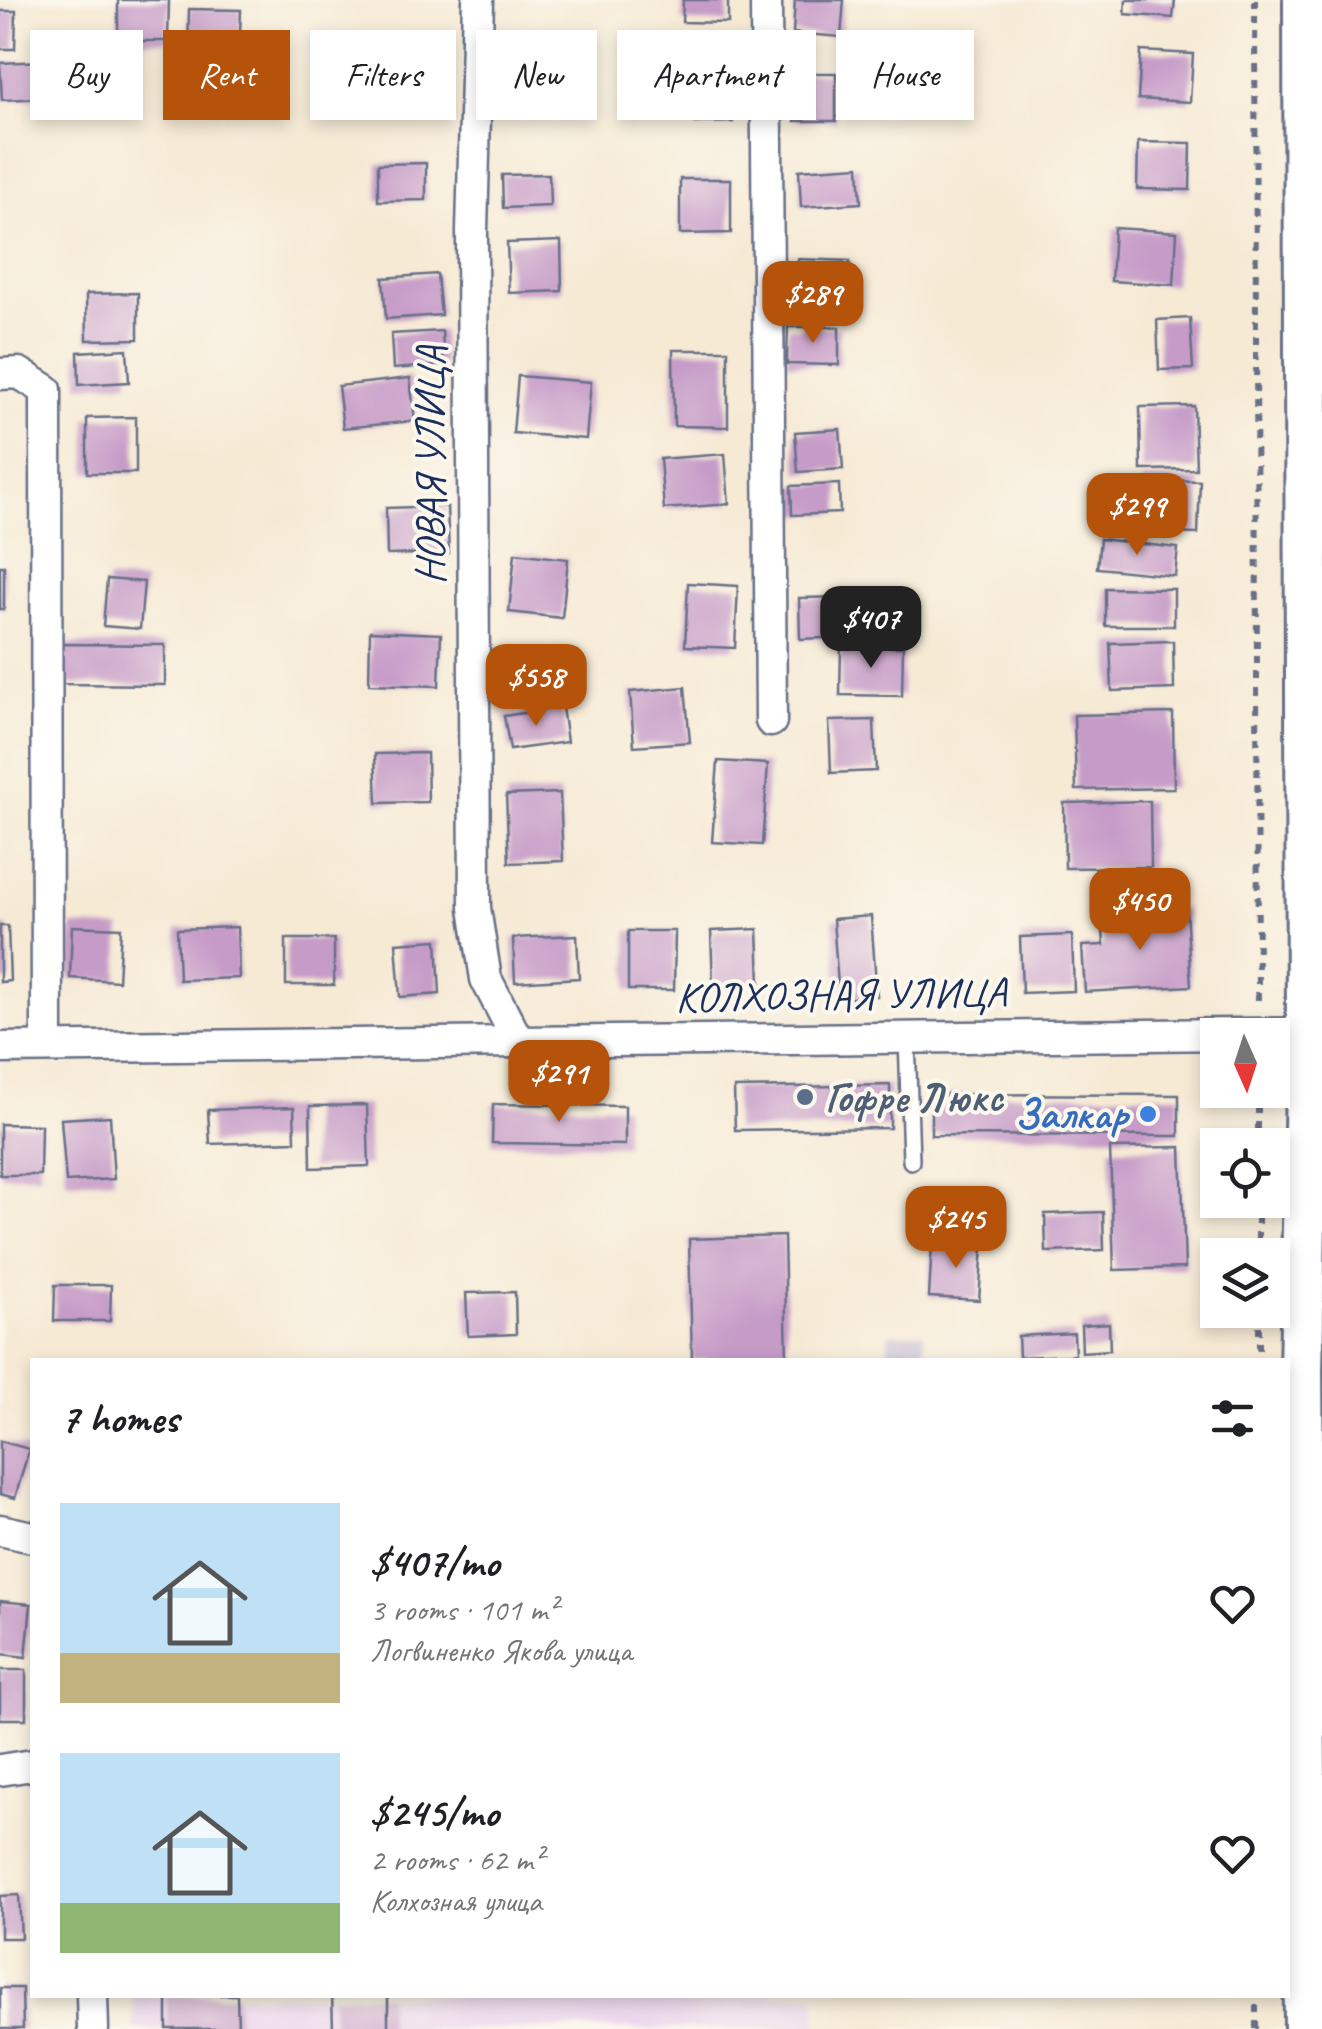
<!DOCTYPE html>
<meta charset="utf-8">
<style>
:root{--surface:#fff;--page:#f2f2f2;--text:#202124;--muted:#757577;--accent:#b45309}
body{margin:0;font-family:Caveat,sans-serif;background:var(--page);color:var(--text);height:100vh;display:flex;flex-direction:column;font-size:38px;white-space:nowrap}
*{box-sizing:border-box;margin:0}
p{font-size:32px;color:var(--muted)}
.icon{flex:none;width:55px;height:55px;fill:none;stroke:currentColor;stroke-width:2;stroke-linecap:round;stroke-linejoin:round}
.map{position:relative;flex:1;overflow:hidden}
.panel{position:absolute;left:30px;top:1358px;width:1260px;height:640px;display:flex;flex-direction:column;background:var(--surface);border-radius:0px;box-shadow:0 5px 15px #0003}
.panel>*{flex:none}
.hud{position:absolute;left:30px;top:30px;width:1262px;height:90px;display:flex;gap:20px}
.needle{width:65px;rotate:177deg}
.controls{position:absolute;left:1200px;top:1018px;display:grid;gap:20px}
.controls a{display:grid;place-items:center;width:90px;height:90px;border-radius:0px;background:var(--surface);box-shadow:0 5px 15px #0003;font-size:50px}
.price{position:absolute;translate:-50% -85px;padding:0 22px;border-radius:20px;background:var(--accent);color:#fff;font-size:32px;line-height:65px;filter:drop-shadow(0 2px 5px #0008)}
.price::after{content:'';position:absolute;left:50%;top:60px;width:30px;height:22px;margin-left:-15px;background:inherit;clip-path:polygon(0 0,100% 0,50% 100%)}
.price.on{background:#222;color:#fff}
ul{padding:0;list-style:none}
li{display:flex;align-items:center;gap:30px;height:250px;padding:0 30px}
li span{display:grid;place-items:center;flex:none;width:280px;height:200px;border-radius:0px;color:#555}
li>.icon{margin-inline-start:auto}
span .icon{width:120px;height:120px;fill:#fffc;stroke-width:1}
li b{font-size:42px}
h2{display:flex;justify-content:space-between;align-items:center;height:120px;padding:0 30px;font-size:42px}
.chip{padding:0 35px;border-radius:0px;background:var(--surface);box-shadow:0 5px 15px #0003;font-size:35px;line-height:90px}
.chip.on{background:var(--accent);color:#fff}
.map>svg:first-child{display:block}
</style>
<div class="map">
<svg width="1322" height="2029" viewBox="0 0 1322 2029">
<rect width="100%" height="100%" fill="#fbf7ec"/>
<filter id="ink" filterUnits="userSpaceOnUse"><feTurbulence type="fractalNoise" baseFrequency=".01" numOctaves="2"/><feDisplacementMap in="SourceGraphic" scale="20" xChannelSelector="R" yChannelSelector="G"/><feConvolveMatrix kernelMatrix="1 2 1 2 8 2 1 2 1" color-interpolation-filters="sRGB"/></filter>
<filter id="wash" filterUnits="userSpaceOnUse"><feTurbulence type="fractalNoise" baseFrequency=".0048" numOctaves="4" result="noise"/><feDisplacementMap in="SourceGraphic" scale="40" xChannelSelector="R" yChannelSelector="G"/><feGaussianBlur stdDeviation="2.25" result="paint"/><feColorMatrix in="noise" values="0 0 0 0 0 0 0 0 0 0 0 0 0 0 0 0 0 1.4 0 .05"/><feComposite in="paint" operator="in"/></filter>
<g filter="url(#wash)">
<rect width="100%" height="100%" fill="#f6ead5"/>
<!-- built -->
<polygon fill="#e9d2ee" points="133,1995 816,1995 817,2029 133,2029"/>
<!-- industrial -->
<polygon fill="#c9bfd7" points="924,1333 924,1360 888,1360 888,1334"/>
<g id="blocks">
<!-- building -->
<g fill="#c69bc8">
<polygon points="118,0 169,0 168,41 118,41"/>
<polygon points="683,0 728,0 728,23 682,22"/>
<polygon points="795,0 844,0 841,37 793,33"/>
<polygon points="1126,0 1175,0 1173,18 1125,14"/>
<polygon points="189,9 241,10 239,55 188,54"/>
<polygon points="0,11 16,11 15,49 0,49"/>
<polygon points="1141,51 1193,54 1190,102 1138,99"/>
<polygon points="385,55 437,55 438,96 386,97"/>
<polygon points="732,59 733,122 695,123 693,60"/>
<polygon points="69,60 70,97 2,100 0,63"/>
<polygon points="509,64 567,65 565,114 507,112"/>
<polygon points="794,73 836,73 836,121 795,121"/>
<polygon points="1138,142 1191,143 1190,190 1137,189"/>
<polygon points="426,163 426,200 378,201 378,164"/>
<polygon points="859,166 861,203 801,207 799,170"/>
<polygon points="549,174 550,206 503,208 502,175"/>
<polygon points="680,179 731,179 731,233 680,234"/>
<polygon points="1114,228 1177,232 1174,285 1111,281"/>
<polygon points="561,241 562,291 509,293 507,243"/>
<polygon points="798,259 850,261 848,295 797,292"/>
<polygon points="437,274 441,315 386,319 383,278"/>
<polygon points="138,293 138,339 87,340 86,294"/>
<polygon points="1190,318 1193,369 1159,370 1157,320"/>
<polygon points="788,327 839,327 839,365 787,364"/>
<polygon points="442,331 444,365 393,369 391,334"/>
<polygon points="127,349 129,382 79,385 78,352"/>
<polygon points="673,350 728,350 728,427 674,426"/>
<polygon points="518,376 591,382 586,439 513,433"/>
<polygon points="410,378 415,421 343,428 338,386"/>
<polygon points="1194,406 1196,469 1141,470 1140,407"/>
<polygon points="136,417 136,473 87,473 87,418"/>
<polygon points="840,429 843,469 798,472 795,432"/>
<polygon points="725,454 729,504 664,509 660,459"/>
<polygon points="1142,479 1200,481 1198,534 1140,532"/>
<polygon points="839,484 840,513 792,515 791,486"/>
<polygon points="447,506 449,553 387,555 386,508"/>
<polygon points="1100,539 1178,548 1175,576 1097,568"/>
<polygon points="515,553 568,559 562,618 509,612"/>
<rect x="0" y="566" width="4" height="43"/>
<polygon points="107,579 144,582 140,629 103,626"/>
<polygon points="688,583 738,586 735,648 685,646"/>
<polygon points="1105,588 1174,589 1174,626 1105,626"/>
<polygon points="845,597 846,637 800,639 799,598"/>
<polygon points="370,631 441,634 439,686 369,684"/>
<polygon points="1173,641 1174,689 1112,691 1110,643"/>
<polygon points="61,644 165,645 165,685 60,684"/>
<polygon points="841,646 903,647 902,696 840,695"/>
<polygon points="685,687 690,742 634,746 630,692"/>
<polygon points="562,707 567,742 510,750 504,716"/>
<polygon points="1173,713 1174,788 1076,790 1074,715"/>
<polygon points="874,720 876,771 831,773 829,721"/>
<polygon points="427,753 428,802 377,803 375,754"/>
<polygon points="718,761 768,764 762,845 712,842"/>
<polygon points="560,793 563,861 509,863 506,795"/>
<polygon points="1150,801 1151,867 1065,868 1064,803"/>
<polygon points="1186,909 1191,986 1085,992 1082,946 1104,945 1102,915"/>
<polygon points="871,916 877,996 839,999 833,919"/>
<polygon points="0,926 8,926 10,981 0,982"/>
<polygon points="72,926 121,928 118,981 70,978"/>
<polygon points="237,927 239,978 179,980 177,929"/>
<polygon points="758,929 760,984 713,986 711,931"/>
<polygon points="628,931 675,931 674,990 628,990"/>
<polygon points="577,935 579,978 515,982 513,938"/>
<polygon points="1072,935 1074,991 1022,993 1020,937"/>
<rect x="286" y="939" width="48" height="46"/>
<polygon points="437,940 440,994 400,997 396,943"/>
<polygon points="890,1085 890,1128 735,1130 734,1088"/>
<polygon points="931,1094 1179,1095 1179,1136 931,1135"/>
<polygon points="493,1104 625,1106 625,1145 492,1143"/>
<polygon points="367,1105 369,1166 311,1168 310,1106"/>
<polygon points="294,1107 295,1141 210,1144 208,1110"/>
<polygon points="110,1116 114,1179 66,1182 61,1119"/>
<polygon points="0,1124 41,1125 40,1175 0,1175"/>
<polygon points="1181,1147 1185,1268 1114,1270 1110,1148"/>
<polygon points="1103,1212 1104,1250 1046,1252 1045,1214"/>
<polygon points="784,1236 787,1360 692,1360 689,1239"/>
<polygon points="932,1243 983,1246 979,1300 929,1297"/>
<polygon points="55,1285 111,1285 110,1321 54,1321"/>
<polygon points="515,1292 516,1334 468,1336 466,1293"/>
<polygon points="1109,1323 1110,1350 1082,1352 1081,1325"/>
<polygon points="1074,1333 1075,1355 1019,1357 1018,1336"/>
<polygon points="0,1441 29,1449 15,1498 0,1494"/>
<polygon points="0,1601 31,1604 26,1657 0,1654"/>
<rect x="0" y="1670" width="26" height="49"/>
<polygon points="19,1895 21,1938 0,1938 0,1896"/>
<polygon points="0,1988 22,1988 23,2029 0,2029"/>
<polygon points="167,1995 237,1995 238,2029 167,2029"/>
<polygon points="332,1995 388,1995 388,2029 333,2029"/>
</g>
</g>
</g>
<g filter="url(#ink)">
<use href="#blocks" fill-opacity="0" stroke="#687088" stroke-width="2.5"/>
<g fill="none" stroke-linecap="round" stroke-linejoin="round">
<defs>
<polyline id="lane" points="907,1037 911,1161"/>
<g id="street">
<polyline points="478,0 472,231 475,908 486,979 518,1041"/>
<polyline points="766,0 771,721"/>
<polyline points="0,374 19,373 46,390 47,1046"/>
<polyline points="0,1048 1322,1033"/>
<polyline points="0,1530 32,1537"/>
<polyline points="0,1770 32,1765"/>
<polyline points="92,1995 93,2029"/>
</g>
<polyline id="secondary" points="1305,0 1308,1033 1301,1371 1306,2029"/>
</defs>
<!-- lane casing -->
<use href="#lane" stroke="#687088" stroke-width="20"/>
<!-- street casing -->
<use href="#street" stroke="#687088" stroke-width="35"/>
<!-- secondary casing -->
<use href="#secondary" stroke="#687088" stroke-width="48"/>
<!-- path -->
<g stroke="#687088" stroke-width="6" stroke-dasharray="8 8" stroke-linecap="butt">
<polyline points="1255,0 1258,1004"/>
<polyline points="1258,1090 1258,1145"/>
<polyline points="1258,1200 1258,1255"/>
<polyline points="1259,1310 1259,1360"/>
<polyline points="1256,2029 1256,1995"/>
</g>
<!-- lane -->
<use href="#lane" stroke="#fff" stroke-width="15"/>
<!-- street -->
<use href="#street" stroke="#fff" stroke-width="30"/>
<!-- secondary -->
<use href="#secondary" stroke="#fff" stroke-width="42"/>
</g>
</g>
<!-- markers -->
<circle fill="#5c6f8a" stroke="#fbf7ec" stroke-width="4" cx="805" cy="1097" r="10"/>
<circle fill="#3f7fe0" stroke="#fbf7ec" stroke-width="4" cx="1148" cy="1114" r="10"/>
<g text-anchor="middle" dominant-baseline="central" stroke-width="8" stroke-linejoin="round" paint-order="stroke">
<!-- street labels -->
<g font-size="42" fill="#1b2f5e" stroke="#fbf7ec">
<text transform="translate(430 465) rotate(-90)">НОВАЯ УЛИЦА</text>
<text transform="translate(841 995) rotate(-1)">КОЛХОЗНАЯ УЛИЦА</text>
</g>
<!-- service labels -->
<g font-size="42" font-weight="bold" fill="#4e5e75" stroke="#fbf7ec" text-anchor="start">
<text x="825" y="1097">Гофре Люкс</text>
</g>
<!-- shop labels -->
<g font-size="42" font-weight="bold" fill="#366cbe" stroke="#fbf7ec" text-anchor="end">
<text x="1128" y="1114">Залкар</text>
</g>
</g>
</svg>
<div class="controls">
<a><svg class="needle" viewBox="-14 -14 28 28"><path d="M0-13l5 13h-10z" fill="#e53935"/><path d="M0 13l5-13h-10z" fill="#757577"/></svg></a>
<a><svg class="icon" aria-label="locate" viewBox="0 0 24 24"><circle cx="12" cy="12" r="6"/><path d="M12 2v4M12 18v4M2 12h4M18 12h4"/></svg></a>
<a><svg class="icon" aria-label="layers" viewBox="0 0 24 24"><path d="M12 4l9 5-9 5-9-5zM3 14l9 5 9-5"/></svg></a>
</div>
<b class="price" style="left:813px;top:346px">$289</b>
<b class="price" style="left:1137px;top:558px">$299</b>
<b class="price on" style="left:871px;top:671px">$407</b>
<b class="price" style="left:536px;top:729px">$558</b>
<b class="price" style="left:1140px;top:953px">$450</b>
<b class="price" style="left:559px;top:1125px">$291</b>
<b class="price" style="left:956px;top:1271px">$245</b>
<div class="hud">
<a class="chip">Buy</a>
<a class="chip on">Rent</a>
<a class="chip">Filters</a>
<a class="chip">New</a>
<a class="chip">Apartment</a>
<a class="chip">House</a>
</div>
<section class="panel">
<h2>7 homes<svg class="icon" aria-label="filters" viewBox="0 0 24 24"><path d="M4 7h16M4 17h16"/><circle cx="9" cy="7" r="2"/><circle cx="15" cy="17" r="2"/></svg></h2>
<ul>
<li><span style="background:linear-gradient(#bfe0f5 75%,#c2b280 0)"><svg class="icon" aria-label="home" viewBox="0 0 24 24"><path d="M3 11l9-7 9 7M6 9v11h12V9"/></svg></span><div><b>$407/mo</b><p>3 rooms · 101 m²</p><p>Логвиненко Якова улица</p></div><svg class="icon" aria-label="heart" viewBox="0 0 24 24"><path d="M12 20l-8-8c-3-5 5-10 8-4 3-6 11-1 8 4z"/></svg></li>
<li><span style="background:linear-gradient(#bfe0f5 75%,#8fb573 0)"><svg class="icon" aria-label="home" viewBox="0 0 24 24"><path d="M3 11l9-7 9 7M6 9v11h12V9"/></svg></span><div><b>$245/mo</b><p>2 rooms · 62 m²</p><p>Колхозная улица</p></div><svg class="icon" aria-label="heart" viewBox="0 0 24 24"><path d="M12 20l-8-8c-3-5 5-10 8-4 3-6 11-1 8 4z"/></svg></li>
</ul>
</section>
</div>
